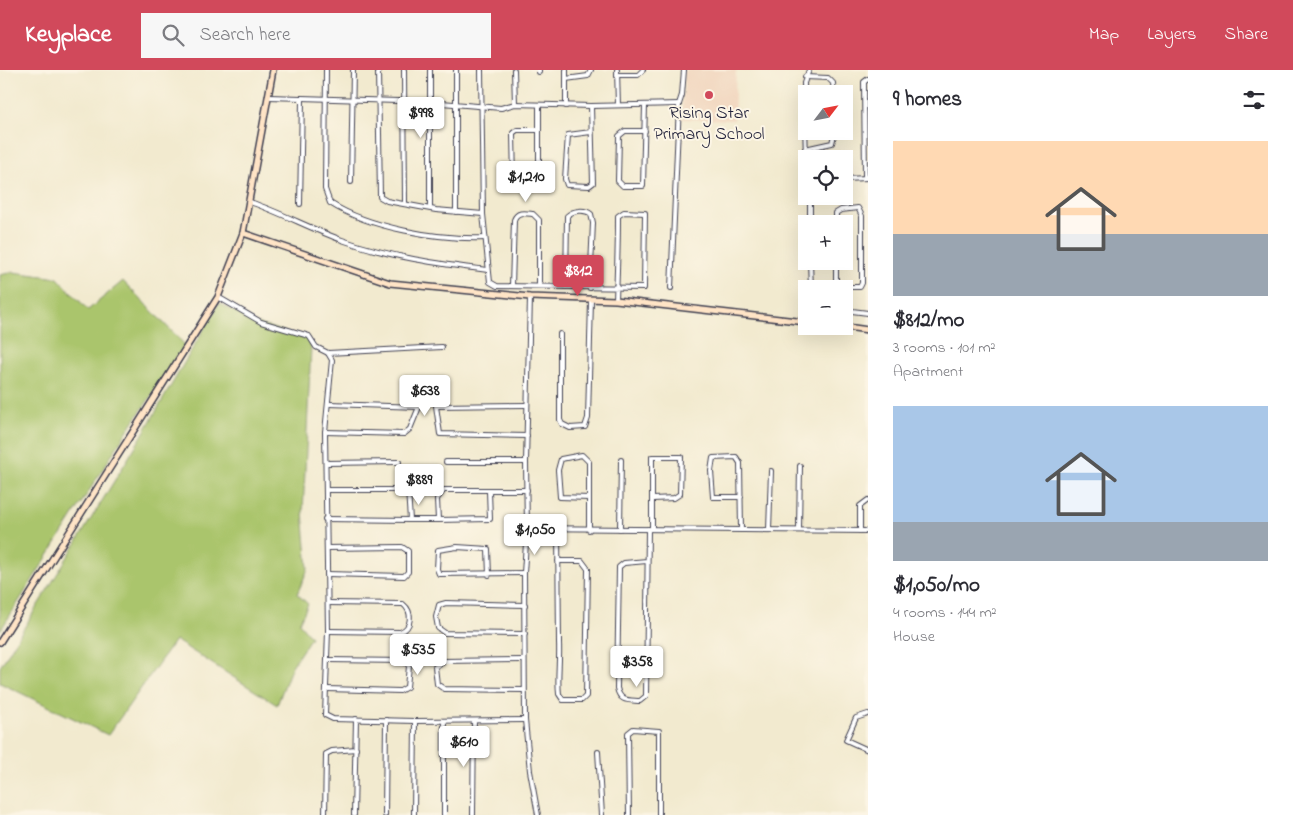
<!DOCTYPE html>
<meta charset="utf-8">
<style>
:root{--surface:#fff;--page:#f7f7f7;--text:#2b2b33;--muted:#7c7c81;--accent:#d1495b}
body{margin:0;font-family:"Indie Flower",sans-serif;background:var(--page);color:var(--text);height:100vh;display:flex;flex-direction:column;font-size:19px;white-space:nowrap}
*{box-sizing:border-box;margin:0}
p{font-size:16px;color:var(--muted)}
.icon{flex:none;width:28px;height:28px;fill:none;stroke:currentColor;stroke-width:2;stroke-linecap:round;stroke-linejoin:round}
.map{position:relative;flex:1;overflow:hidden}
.panel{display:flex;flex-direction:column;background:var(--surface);width:425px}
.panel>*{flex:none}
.needle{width:32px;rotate:58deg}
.fabs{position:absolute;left:798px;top:15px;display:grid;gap:10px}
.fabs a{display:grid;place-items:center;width:55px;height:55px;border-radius:0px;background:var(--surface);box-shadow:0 5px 20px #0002;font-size:25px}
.price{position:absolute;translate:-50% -42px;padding:0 11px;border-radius:5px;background:#fff;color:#222;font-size:16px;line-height:32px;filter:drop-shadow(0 1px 2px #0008)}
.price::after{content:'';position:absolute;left:50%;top:30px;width:15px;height:11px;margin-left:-8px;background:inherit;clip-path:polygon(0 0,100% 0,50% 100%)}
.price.on{background:var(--accent);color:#fff}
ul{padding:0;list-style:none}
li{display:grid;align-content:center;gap:10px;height:265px;padding:0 25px}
li span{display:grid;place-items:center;height:155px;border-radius:0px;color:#555}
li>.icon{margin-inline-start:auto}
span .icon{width:90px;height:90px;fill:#fffc;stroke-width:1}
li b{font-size:21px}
h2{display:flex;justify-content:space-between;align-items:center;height:60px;padding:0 25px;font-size:21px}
header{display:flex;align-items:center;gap:30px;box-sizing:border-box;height:70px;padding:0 25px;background:var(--accent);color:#fff}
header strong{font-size:24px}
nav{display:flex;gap:28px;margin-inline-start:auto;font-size:18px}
.search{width:350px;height:45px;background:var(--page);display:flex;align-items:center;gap:12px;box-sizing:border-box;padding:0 18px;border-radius:0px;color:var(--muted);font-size:19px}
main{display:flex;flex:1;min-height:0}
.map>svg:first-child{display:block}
</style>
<header>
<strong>Keyplace</strong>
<div class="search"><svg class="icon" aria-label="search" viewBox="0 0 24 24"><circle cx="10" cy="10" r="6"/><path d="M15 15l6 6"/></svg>Search here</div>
<nav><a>Map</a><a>Layers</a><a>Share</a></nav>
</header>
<main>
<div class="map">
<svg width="868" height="745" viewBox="0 0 868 745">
<rect width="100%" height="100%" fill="#fcf5e5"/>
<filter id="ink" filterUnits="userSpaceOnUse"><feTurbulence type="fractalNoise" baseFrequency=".02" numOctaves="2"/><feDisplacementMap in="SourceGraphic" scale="10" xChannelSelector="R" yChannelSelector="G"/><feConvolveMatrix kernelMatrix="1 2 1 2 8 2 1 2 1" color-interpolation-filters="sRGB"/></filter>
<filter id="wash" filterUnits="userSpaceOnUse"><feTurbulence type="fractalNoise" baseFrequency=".0096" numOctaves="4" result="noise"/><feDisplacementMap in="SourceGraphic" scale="20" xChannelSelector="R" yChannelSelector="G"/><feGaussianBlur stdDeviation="1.12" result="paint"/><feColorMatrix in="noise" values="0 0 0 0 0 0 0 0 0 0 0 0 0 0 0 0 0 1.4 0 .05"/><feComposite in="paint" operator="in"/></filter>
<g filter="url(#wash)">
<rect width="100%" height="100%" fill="#f2eacf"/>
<!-- built -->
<polygon fill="#f1d5bd" points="685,0 736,0 734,50 681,49"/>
<!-- green -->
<g fill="#aac56c" stroke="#667454">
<polygon points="13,202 58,208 88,240 123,211 186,276 129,358 0,561 0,205"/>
<polygon points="219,233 253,252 308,269 311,277 303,442 308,499 297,524 308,534 299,553 311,567 292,596 277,635 175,570 108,665 0,613 0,597 140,369"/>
</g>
</g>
<g filter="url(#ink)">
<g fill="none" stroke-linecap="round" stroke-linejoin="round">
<defs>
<g id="street">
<path d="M326,0L325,119L330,133C369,158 439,170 485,168"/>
<polyline points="378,0 380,127 387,131 436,140 483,144"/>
<polyline points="404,0 405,134"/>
<polyline points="430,0 430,138"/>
<path d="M481,0L483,144L490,212L497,216L644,218L645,143L624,142L618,146V149C618,176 617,203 616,230"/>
<polyline points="514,0 515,34"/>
<polyline points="539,0 539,2"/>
<polyline points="566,0 566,36"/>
<polyline points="617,0 618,35"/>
<polyline points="617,5 638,5 643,0"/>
<polyline points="805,7 828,8 833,13 834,24"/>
<polyline points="566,9 588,6 591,0"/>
<polyline points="269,27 430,32 501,38 515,34 591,36 679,34"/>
<polyline points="539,60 517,60 513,63 514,111 516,115 533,117 539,114 539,36"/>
<polyline points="645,61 625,61 619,66 618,111 623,116 643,116 645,35"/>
<polyline points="591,62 568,65 565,109 567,115 589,116 593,113 591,36"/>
<polyline points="805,79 832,73 835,61"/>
<polyline points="806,90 804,13 809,0"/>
<polyline points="865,108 864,12 868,9"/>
<polyline points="844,109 868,108"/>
<polyline points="351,112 353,0"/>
<polyline points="810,126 810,154"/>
<path d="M250,132C282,143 311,159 342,170C390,187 438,194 488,200"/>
<polyline points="300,134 302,30"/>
<polyline points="456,142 456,0"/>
<polyline points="836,154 836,143 841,140 858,138 862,146 862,213 860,217 836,217"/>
<polyline points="810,191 811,219"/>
<path d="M512,216L514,150C517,141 525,143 533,144L539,150V216"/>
<path d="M566,217L567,146C573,140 585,139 591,144L593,153L590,218"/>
<polyline points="671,218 679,34 682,25 684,0"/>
<polyline points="836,219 836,191"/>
<polyline points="218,227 261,252 309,266 316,277 328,283 332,290 325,362 328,561 325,645 333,649 415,651 525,650"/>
<polyline points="530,227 526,392 527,458 524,503 525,650 530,701 538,745"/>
<polyline points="844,240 868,243"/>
<polyline points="560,264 560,350 562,354 570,358 585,357 588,348 591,230"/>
<polyline points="328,283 442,277"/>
<polyline points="325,362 404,364 410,359 419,337 329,334"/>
<polyline points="527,366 440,364 436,336 527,335"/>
<polyline points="446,392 526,392"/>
<polyline points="326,393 399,392"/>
<polyline points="489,421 490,449 438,450 437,429 444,420 527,420"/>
<polyline points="741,427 713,427 711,401 713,388 736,387 740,393 741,460"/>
<polyline points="589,428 560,427 558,400 561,389 582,385 589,392 589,460"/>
<polyline points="325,449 410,450 408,420 326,420"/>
<polyline points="410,450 438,450"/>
<polyline points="527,458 868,461"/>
<path d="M558,459C558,497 559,535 559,573C560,590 557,607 559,624L563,630H582L586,626L588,499L582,491H558"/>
<polyline points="620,459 621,390"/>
<polyline points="652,459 652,387 681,387 680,424 674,428 653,429"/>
<polyline points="769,460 771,401"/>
<polyline points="799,460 800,396"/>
<polyline points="860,461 860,436 868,430"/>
<polyline points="327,478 402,477 408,481 408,502 404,506 327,504"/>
<path d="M647,491L624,493L619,497L617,618C620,632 628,630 640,631L646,626L648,459"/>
<polyline points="489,505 488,479 457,477 438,480 437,499 439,504 524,503"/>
<path d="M328,533L403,534C413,542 412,558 400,562L328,561"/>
<polyline points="525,535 446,533 439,535 436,547 438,558 445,563 525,564"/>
<polyline points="524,590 443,591 435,597 437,614 444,619 524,620"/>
<polyline points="327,619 400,621 407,617 409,596 404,591 328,590"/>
<polyline points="868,644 856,648 846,670 868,680"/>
<polyline points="444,651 444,745"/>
<polyline points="598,682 602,745"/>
<polyline points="325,745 326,684 332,681 356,679"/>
<polyline points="354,745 356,649"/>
<polyline points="385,745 386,650"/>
<polyline points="414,745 415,651"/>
<polyline points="473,745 474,651"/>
<polyline points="629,745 628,663 633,659 659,661 659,745"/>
</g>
<g id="secondary">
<polyline points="243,163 390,213 530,227 616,230 806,252"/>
<polyline points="840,256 868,260"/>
<polyline points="0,572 218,227 243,163 273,0"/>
</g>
</defs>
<!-- street casing -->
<use href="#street" stroke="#414051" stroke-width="6"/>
<!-- secondary casing -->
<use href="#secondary" stroke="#414051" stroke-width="8"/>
<!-- street -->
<use href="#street" stroke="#fff" stroke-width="4"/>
<!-- secondary -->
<use href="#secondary" stroke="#ffe4c6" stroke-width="5"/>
</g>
</g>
<!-- markers -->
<circle fill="#d1495b" stroke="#fcf5e5" stroke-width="2" cx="709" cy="25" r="5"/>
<g text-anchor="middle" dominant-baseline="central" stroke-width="4" stroke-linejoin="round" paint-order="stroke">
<!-- poi labels -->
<g font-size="18" fill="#22223b" stroke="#fcf5e5">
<text x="709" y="44">Rising Star<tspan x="709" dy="21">Primary School</tspan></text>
</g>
</g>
</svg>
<div class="fabs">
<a><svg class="needle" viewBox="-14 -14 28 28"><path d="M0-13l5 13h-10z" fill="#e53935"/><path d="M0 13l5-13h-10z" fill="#7c7c81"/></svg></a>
<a><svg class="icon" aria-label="locate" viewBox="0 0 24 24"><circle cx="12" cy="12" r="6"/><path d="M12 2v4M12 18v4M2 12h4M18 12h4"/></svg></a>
<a>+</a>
<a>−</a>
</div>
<b class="price" style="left:421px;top:69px">$998</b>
<b class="price" style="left:526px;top:133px">$1,210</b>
<b class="price on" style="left:578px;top:227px">$812</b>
<b class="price" style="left:425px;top:347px">$638</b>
<b class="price" style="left:419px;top:436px">$889</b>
<b class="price" style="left:535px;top:486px">$1,050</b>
<b class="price" style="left:418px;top:606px">$535</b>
<b class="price" style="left:637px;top:618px">$358</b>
<b class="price" style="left:464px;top:698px">$610</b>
</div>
<section class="panel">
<h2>9 homes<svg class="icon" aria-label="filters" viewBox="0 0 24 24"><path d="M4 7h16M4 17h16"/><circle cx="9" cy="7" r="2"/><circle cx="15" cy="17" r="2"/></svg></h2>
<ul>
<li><span style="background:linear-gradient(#ffd9b3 60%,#9aa5b1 0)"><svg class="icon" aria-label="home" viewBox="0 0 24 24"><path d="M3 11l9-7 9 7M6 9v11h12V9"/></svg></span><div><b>$812/mo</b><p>3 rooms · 101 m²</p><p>Apartment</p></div></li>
<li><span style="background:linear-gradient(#a9c7e8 75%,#9aa5b1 0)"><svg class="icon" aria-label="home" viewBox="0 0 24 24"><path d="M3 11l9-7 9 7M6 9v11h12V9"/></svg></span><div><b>$1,050/mo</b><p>4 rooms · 144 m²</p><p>House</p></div></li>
</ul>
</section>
</main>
